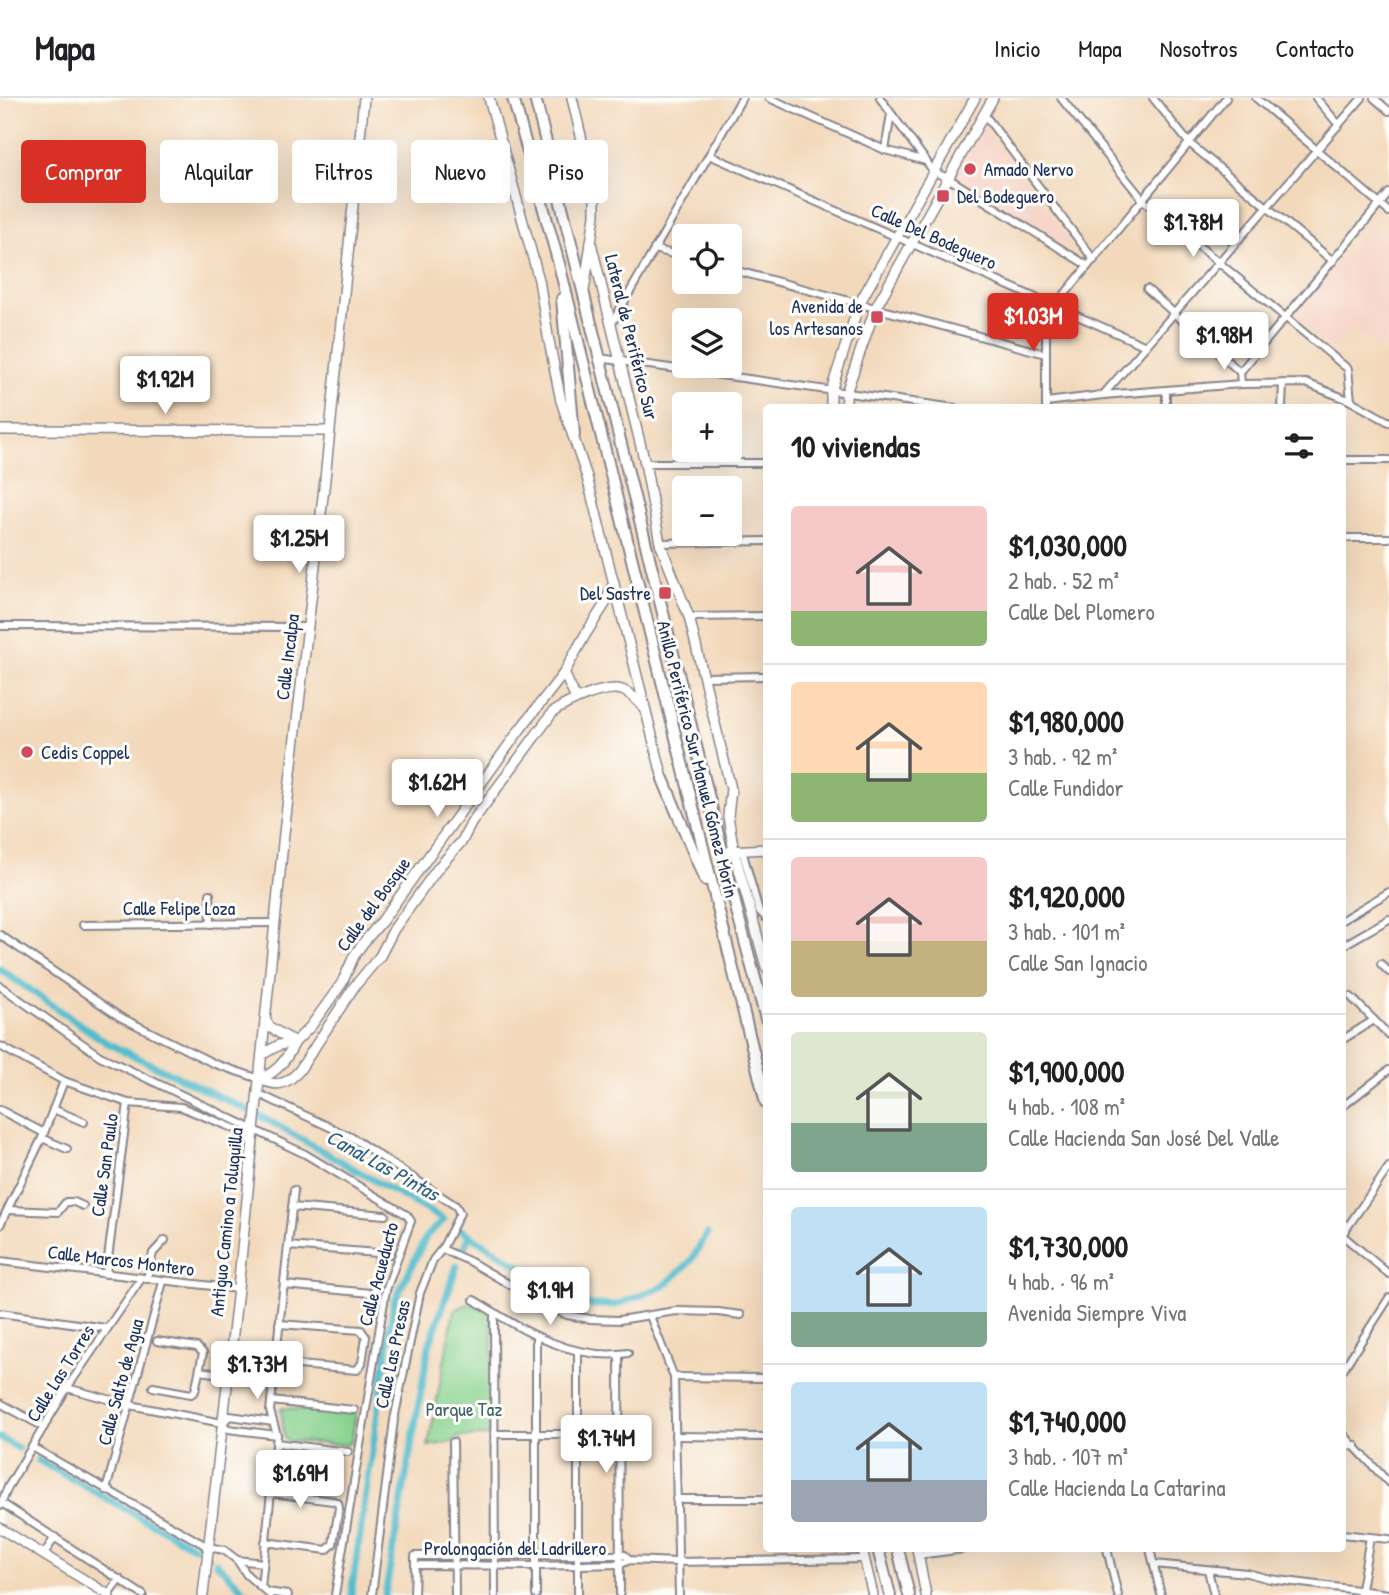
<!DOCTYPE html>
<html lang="es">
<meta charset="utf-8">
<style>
:root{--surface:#fff;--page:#f6f6f6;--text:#202124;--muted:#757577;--line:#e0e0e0;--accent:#d93025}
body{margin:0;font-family:"Patrick Hand",sans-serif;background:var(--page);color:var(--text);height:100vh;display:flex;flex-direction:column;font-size:26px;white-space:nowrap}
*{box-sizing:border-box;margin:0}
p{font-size:23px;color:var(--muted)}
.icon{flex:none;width:38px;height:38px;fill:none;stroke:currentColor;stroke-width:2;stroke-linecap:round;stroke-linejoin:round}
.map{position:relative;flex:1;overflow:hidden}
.panel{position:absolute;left:763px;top:306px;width:583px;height:1148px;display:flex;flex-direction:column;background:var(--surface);border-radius:7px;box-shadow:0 7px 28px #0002}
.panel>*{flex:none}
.top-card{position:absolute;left:21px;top:42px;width:637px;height:63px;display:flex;gap:14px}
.buttons{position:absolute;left:672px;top:126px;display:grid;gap:14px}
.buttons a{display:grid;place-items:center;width:70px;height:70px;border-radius:7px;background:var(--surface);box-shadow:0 7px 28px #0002;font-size:35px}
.price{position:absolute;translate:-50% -60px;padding:0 16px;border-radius:7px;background:#fff;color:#222;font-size:23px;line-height:46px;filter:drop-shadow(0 2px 4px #0008)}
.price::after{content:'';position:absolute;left:50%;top:42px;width:21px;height:16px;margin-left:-10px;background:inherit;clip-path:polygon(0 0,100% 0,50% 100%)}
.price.selected{background:var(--accent);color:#fff}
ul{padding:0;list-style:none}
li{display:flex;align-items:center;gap:21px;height:175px;padding:0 28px}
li+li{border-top:2px solid var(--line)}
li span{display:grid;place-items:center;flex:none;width:196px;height:140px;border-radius:7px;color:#555}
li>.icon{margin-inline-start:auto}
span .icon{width:84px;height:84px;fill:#fffc;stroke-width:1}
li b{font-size:30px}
h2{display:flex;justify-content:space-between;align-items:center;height:84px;padding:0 28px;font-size:30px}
.tag{padding:0 24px;border-radius:7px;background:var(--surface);box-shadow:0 7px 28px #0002;font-size:24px;line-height:63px}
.tag.selected{background:var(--accent);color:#fff}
header{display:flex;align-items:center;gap:42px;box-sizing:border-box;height:98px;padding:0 35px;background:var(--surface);border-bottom:2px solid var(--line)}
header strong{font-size:33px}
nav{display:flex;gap:38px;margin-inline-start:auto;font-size:24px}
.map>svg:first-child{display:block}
</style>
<header>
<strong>Mapa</strong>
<nav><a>Inicio</a><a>Mapa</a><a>Nosotros</a><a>Contacto</a></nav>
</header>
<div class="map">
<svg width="1389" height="1497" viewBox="0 0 1389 1497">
<rect width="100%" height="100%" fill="#fdfcf7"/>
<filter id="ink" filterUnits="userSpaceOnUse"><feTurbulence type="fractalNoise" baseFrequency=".0143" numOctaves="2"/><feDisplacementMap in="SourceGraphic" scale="14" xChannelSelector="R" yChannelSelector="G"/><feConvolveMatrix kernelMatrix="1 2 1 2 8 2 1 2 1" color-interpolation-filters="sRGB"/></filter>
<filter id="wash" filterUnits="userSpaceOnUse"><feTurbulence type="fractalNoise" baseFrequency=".00686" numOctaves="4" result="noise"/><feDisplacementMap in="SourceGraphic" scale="28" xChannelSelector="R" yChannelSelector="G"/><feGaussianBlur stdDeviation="1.57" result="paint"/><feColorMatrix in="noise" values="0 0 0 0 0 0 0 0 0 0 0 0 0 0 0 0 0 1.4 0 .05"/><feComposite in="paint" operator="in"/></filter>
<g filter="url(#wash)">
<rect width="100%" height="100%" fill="#f3d9bb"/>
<!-- built -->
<g fill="#f6d2c4">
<polygon points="984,28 1070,142 1066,148 956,79"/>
<polygon points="1370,128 1389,147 1389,250 1379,252 1354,230 1334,253 1294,218"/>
</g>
<!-- green -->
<g fill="#87d18d" stroke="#518076" stroke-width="2">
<polygon points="473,1204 492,1216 493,1338 458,1339 452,1344 428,1348 454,1212"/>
<polygon points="281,1310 356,1314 352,1343 347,1347 288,1343 284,1339"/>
</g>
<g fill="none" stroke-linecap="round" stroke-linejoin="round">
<!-- canal -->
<g stroke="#51bccd" stroke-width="7">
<polyline points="0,871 107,945 264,1020 444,1122 427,1137 394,1204 351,1497"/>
<polyline points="461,1132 566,1196 591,1207 616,1207 664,1188 691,1163 707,1136"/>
<polyline points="464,1150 469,1137"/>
<polyline points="0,1340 18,1350"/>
<polyline points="38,1362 194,1449"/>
<polyline points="216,1464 248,1497"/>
<polyline points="385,1497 429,1248 457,1168"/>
</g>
</g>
</g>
<g filter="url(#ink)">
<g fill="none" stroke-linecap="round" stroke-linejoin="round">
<defs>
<g id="street">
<polyline points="769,0 885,52 926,63"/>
<polyline points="880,0 934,74 948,80 1088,168"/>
<polyline points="1061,0 1143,102 1348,271 1351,303"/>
<polyline points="1153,0 1189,45 1333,163"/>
<polyline points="1256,0 1389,114"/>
<polyline points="1316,0 1339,27"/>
<polyline points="1374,0 1389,13"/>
<polyline points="984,16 1094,162"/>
<polyline points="885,52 891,16"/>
<polyline points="709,57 1146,248"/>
<polyline points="654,151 684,159"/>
<polyline points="730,171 1046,256"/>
<polyline points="1147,191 1240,274"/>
<polyline points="612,225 742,0"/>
<polyline points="599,260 955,310"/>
<polyline points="1241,286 1240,274 1389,95"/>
<polyline points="1103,297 1362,0"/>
<polyline points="1046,304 1103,297 1241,286 1306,285 1351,303 1389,324"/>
<polyline points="1046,310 1046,233 1048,222 1055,208 1226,0"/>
<polyline points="1166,310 1166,292"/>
<polyline points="1282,310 1283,285"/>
<polyline points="1342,362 1389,362"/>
<polyline points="645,365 766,365"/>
<polyline points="1342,440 1389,440"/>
<polyline points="660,445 766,443"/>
<polyline points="689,519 766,518"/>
<polyline points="0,528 308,529"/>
<polyline points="703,579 766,578"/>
<polyline points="742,752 759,813 766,820"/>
<polyline points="210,796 211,826"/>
<polyline points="1342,822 1389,794"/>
<polyline points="83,827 275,825"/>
<polyline points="0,837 120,919 215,966 260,981"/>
<polyline points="1342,848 1389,821"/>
<polyline points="1381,866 1389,874"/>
<polyline points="0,888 100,958 305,1056 407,1117 411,1123 386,1192 335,1497"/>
<polyline points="1351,899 1389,937"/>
<polyline points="1342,942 1374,922"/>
<polyline points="0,948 64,983 128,1005 181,1009 253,1038"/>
<polyline points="257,995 351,1039 456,1108 460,1115 442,1151 433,1162 420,1195 394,1322 372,1497"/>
<polyline points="1342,1009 1389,972"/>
<polyline points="53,1011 84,1024"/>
<polyline points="0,1012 44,1035"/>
<polyline points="42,1040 67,1051"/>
<polyline points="292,1109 385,1117"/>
<polyline points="8,1112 58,1114 66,1104 74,1104 83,1108"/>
<polyline points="0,1127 42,1040 64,983"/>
<polyline points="1342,1137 1389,1069"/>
<polyline points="1342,1137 1389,1176"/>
<polyline points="288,1148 390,1156"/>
<polyline points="442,1151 471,1164 548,1209 567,1217 590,1221 619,1222 676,1213 718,1214 741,1217"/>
<polyline points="0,1163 238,1191"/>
<polyline points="106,1176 128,1005"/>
<polyline points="147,1181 153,1155 165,1142"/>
<polyline points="284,1187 371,1195 375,1192 376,1187 379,1156"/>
<path d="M474,1202C521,1231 571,1264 628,1255"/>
<polyline points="494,1214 495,1497"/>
<polyline points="0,1215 106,1230"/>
<polyline points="650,1218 674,1279 679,1497"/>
<polyline points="536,1239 536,1497"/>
<polyline points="578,1254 578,1497"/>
<polyline points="619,1257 620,1497"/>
<polyline points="275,1265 357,1272 362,1265 366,1239 361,1232 279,1226"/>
<polyline points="200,1273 228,1277"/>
<polyline points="1342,1273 1389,1200"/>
<polyline points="674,1279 766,1280"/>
<polyline points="153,1289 191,1296 195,1293 203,1255 197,1249 157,1243"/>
<polyline points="67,1290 130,1307 222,1325 228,1331 277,1337"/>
<polyline points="271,1303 354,1312"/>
<polyline points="0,1305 44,1329"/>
<polyline points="222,1325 230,1318 273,1324"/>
<polyline points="1342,1335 1389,1385"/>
<polyline points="495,1336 619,1336"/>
<polyline points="675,1338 766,1339"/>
<polyline points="453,1344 455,1497"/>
<polyline points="276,1345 348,1354"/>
<polyline points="1342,1347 1356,1348"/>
<polyline points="32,1349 208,1449 224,1452 237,1462 263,1465"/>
<polyline points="106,1392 163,1184"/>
<polyline points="676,1401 766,1401"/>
<polyline points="0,1404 143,1497"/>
<polyline points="0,1408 8,1389 67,1290 141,1181"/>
<polyline points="1342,1436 1389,1441"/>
<polyline points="265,1444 327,1452 333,1446 339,1410 338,1405 333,1403 271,1395"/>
<polyline points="1107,1451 1118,1497"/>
<polyline points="1150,1451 1161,1497"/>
<polyline points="44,1456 55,1439"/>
<polyline points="918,1457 964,1451"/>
<polyline points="237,1462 247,1477 261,1489"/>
<polyline points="630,1462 621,1466 536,1468 415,1467 415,1458 620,1457 625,1457 630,1462 677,1464 864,1461"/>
<polyline points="1154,1466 1247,1475 1270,1481 1389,1496"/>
<polyline points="1208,1472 1214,1497"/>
<polyline points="267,1494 288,1497"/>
<polyline points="108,1497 120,1481"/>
<polyline points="270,1497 261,1489 277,1337 270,1313 294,1092"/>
<polyline points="414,1497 415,1467"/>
<polyline points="1360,1497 1370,1439"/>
</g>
<g id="secondary">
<polyline points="489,0 539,182 548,238 561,303 587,379 663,681"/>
<polyline points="572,0 595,97 595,117 584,193"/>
<polyline points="591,145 645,365 660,445 689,519 731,691 728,718 734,753 766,869"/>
<polyline points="831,310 831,293 859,206 975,0"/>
<polyline points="846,310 846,295 875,211 993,0"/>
<polyline points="0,332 329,333"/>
<polyline points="564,575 576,601"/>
<polyline points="730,753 766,751"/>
<polyline points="265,922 271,930 295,944"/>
<polyline points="263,956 279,947 295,944 311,928 342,885 354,858 363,845 382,823 521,630 564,575 585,537 605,506 614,484"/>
<path d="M260,981C277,989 286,987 299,973L354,889L380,858L394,831L438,770L462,743L472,724L553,614C568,604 604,587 622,592C632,596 638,602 644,610"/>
<path d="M260,981C279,973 286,962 295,944"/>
<polyline points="0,1430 109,1497"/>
<polyline points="862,1451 873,1497"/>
<polyline points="917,1451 926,1497"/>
<polyline points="203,1497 238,1191 284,735 325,381 364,0"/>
</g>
<g id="highway">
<polyline points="513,0 559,166 766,1005"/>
<polyline points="535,0 739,821 766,921"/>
<polyline points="562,201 574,337"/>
<polyline points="663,681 705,782"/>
<polyline points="878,1451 890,1497"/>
<polyline points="898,1451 909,1497"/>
</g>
</defs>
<!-- street casing -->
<use href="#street" stroke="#87848c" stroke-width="10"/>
<!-- secondary casing -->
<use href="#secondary" stroke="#87848c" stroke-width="12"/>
<!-- highway casing -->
<use href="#highway" stroke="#87848c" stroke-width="14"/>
<!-- street -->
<use href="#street" stroke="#fff" stroke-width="6"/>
<!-- secondary -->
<use href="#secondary" stroke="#fff" stroke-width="9"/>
<!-- highway -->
<use href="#highway" stroke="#fff" stroke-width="10"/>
</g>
</g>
<!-- markers -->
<g fill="#d1495b" stroke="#fdfcf7" stroke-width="2.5">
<circle cx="970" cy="71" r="7"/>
<rect x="936" y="91" width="14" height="14" rx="3.5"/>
<rect x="870" y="212" width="14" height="14" rx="3.5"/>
<rect x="658" y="488" width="14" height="14" rx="3.5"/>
<circle cx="27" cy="654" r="7"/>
</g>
<g text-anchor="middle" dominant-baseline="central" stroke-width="6" stroke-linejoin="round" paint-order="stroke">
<!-- poi labels -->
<g font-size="19" fill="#1b2f5e" stroke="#fdfcf7" text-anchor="start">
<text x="984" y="71">Amado Nervo</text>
<text x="957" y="98">Del Bodeguero</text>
<text x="863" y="208" text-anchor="end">Avenida de<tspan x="863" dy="22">los Artesanos</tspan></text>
<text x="651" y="495" text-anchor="end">Del Sastre</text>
<text x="41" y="654">Cedis Coppel</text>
</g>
<!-- street labels -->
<g font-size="19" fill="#1b2f5e" stroke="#fdfcf7">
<text transform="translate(934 138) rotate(24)">Calle Del Bodeguero</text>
<text transform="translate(632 239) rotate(76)">Lateral de Periférico Sur</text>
<text transform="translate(287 559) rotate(-83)">Calle Incalpa</text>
<text transform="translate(698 661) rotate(76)">Anillo Periférico Sur Manuel Gómez Morín</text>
<text transform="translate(373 806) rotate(-54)">Calle del Bosque</text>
<text x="179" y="810">Calle Felipe Loza</text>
<text transform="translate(104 1067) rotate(-82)">Calle San Paulo</text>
<text transform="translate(226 1124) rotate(-84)">Antiguo Camino a Toluquilla</text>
<text transform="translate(121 1162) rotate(7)">Calle Marcos Montero</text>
<text transform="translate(378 1176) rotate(-75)">Calle Acueducto</text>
<text transform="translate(392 1256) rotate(-78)">Calle Las Presas</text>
<text transform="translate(60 1275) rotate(-58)">Calle Las Torres</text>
<text transform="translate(120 1284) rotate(-75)">Calle Salto de Agua</text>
<text x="515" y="1450">Prolongación del Ladrillero</text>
</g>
<!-- park labels -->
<g font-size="19" fill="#3b606c" stroke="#fdfcf7">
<text x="464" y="1311">Parque Taz</text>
</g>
<!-- water labels -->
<g font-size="21" font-style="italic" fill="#2e6085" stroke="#fdfcf7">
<text transform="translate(383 1067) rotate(29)">Canal Las Pintas</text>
</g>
</g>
</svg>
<div class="buttons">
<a><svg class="icon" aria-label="locate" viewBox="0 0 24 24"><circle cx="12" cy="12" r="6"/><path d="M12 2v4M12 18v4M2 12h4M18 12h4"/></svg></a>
<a><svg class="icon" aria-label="layers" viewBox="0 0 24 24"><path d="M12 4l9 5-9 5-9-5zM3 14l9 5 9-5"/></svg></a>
<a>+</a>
<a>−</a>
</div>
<b class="price" style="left:1193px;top:161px">$1.78M</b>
<b class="price selected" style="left:1033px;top:255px">$1.03M</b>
<b class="price" style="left:1224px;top:274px">$1.98M</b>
<b class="price" style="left:165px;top:318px">$1.92M</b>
<b class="price" style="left:299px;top:477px">$1.25M</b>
<b class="price" style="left:437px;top:721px">$1.62M</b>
<b class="price" style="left:550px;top:1229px">$1.9M</b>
<b class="price" style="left:257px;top:1303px">$1.73M</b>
<b class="price" style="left:606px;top:1377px">$1.74M</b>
<b class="price" style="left:300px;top:1412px">$1.69M</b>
<div class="top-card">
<a class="tag selected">Comprar</a>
<a class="tag">Alquilar</a>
<a class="tag">Filtros</a>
<a class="tag">Nuevo</a>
<a class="tag">Piso</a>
</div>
<section class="panel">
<h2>10 viviendas<svg class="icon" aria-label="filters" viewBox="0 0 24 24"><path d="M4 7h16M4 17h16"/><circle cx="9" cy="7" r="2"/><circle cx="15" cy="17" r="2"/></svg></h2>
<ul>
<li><span style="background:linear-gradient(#f6c9c9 75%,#8fb573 0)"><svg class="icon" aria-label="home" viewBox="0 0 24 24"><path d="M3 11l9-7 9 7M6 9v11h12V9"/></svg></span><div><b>$1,030,000</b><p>2 hab. · 52 m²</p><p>Calle Del Plomero</p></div></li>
<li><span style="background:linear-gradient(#ffd9b3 65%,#8fb573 0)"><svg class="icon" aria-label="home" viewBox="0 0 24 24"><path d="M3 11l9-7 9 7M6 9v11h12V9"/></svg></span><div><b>$1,980,000</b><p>3 hab. · 92 m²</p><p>Calle Fundidor</p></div></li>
<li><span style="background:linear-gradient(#f6c9c9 60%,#c2b280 0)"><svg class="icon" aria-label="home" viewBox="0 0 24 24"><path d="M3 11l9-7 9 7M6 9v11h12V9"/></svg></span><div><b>$1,920,000</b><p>3 hab. · 101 m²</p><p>Calle San Ignacio</p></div></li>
<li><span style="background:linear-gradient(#dfe7d0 65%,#7fa58c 0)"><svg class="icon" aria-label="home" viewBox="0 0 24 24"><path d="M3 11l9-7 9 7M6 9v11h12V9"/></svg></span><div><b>$1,900,000</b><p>4 hab. · 108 m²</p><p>Calle Hacienda San José Del Valle</p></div></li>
<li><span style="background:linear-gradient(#bfe0f5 75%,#7fa58c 0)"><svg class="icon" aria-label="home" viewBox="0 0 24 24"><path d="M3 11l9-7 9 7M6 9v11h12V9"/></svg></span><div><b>$1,730,000</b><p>4 hab. · 96 m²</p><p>Avenida Siempre Viva</p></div></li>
<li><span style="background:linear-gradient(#bfe0f5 70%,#9aa5b1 0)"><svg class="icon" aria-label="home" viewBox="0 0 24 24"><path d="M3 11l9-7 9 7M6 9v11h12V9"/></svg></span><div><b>$1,740,000</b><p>3 hab. · 107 m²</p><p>Calle Hacienda La Catarina</p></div></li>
</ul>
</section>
</div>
